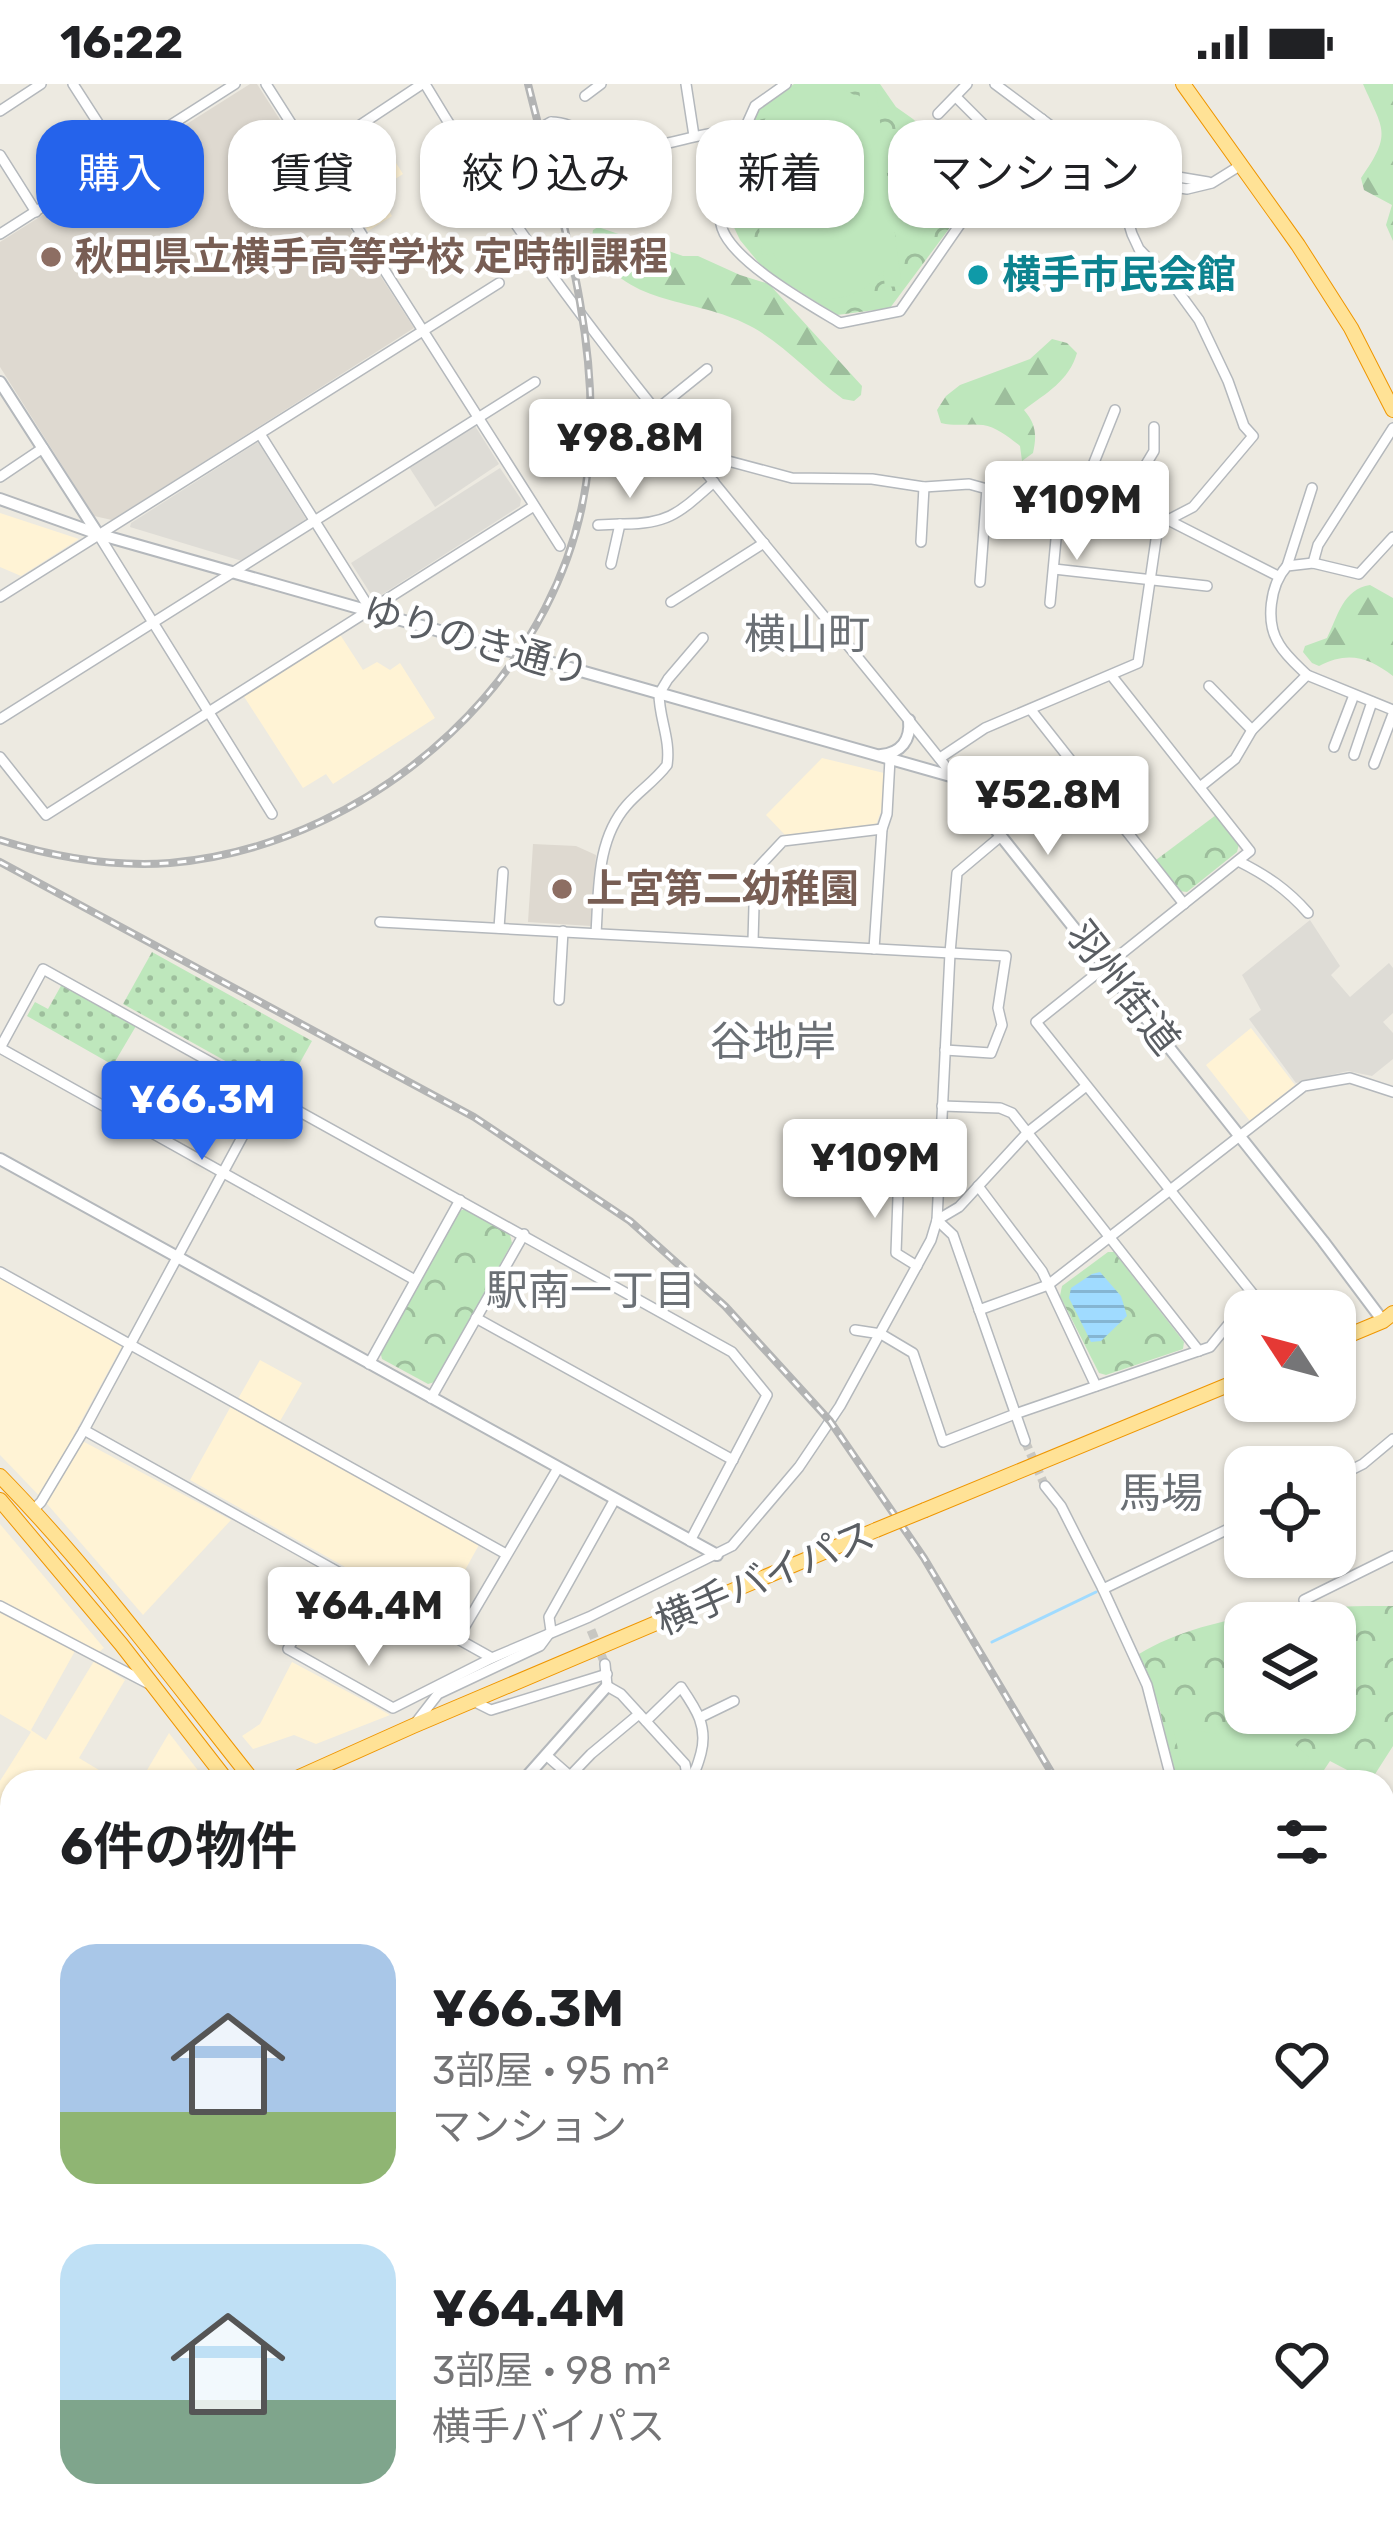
<!DOCTYPE html>
<html lang="ja">
<meta charset="utf-8">
<style>
:root{--surface:#fff;--page:#f6f6f6;--text:#202124;--muted:#757577;--accent:#2563eb}
body{margin:0;font-family:Rubik,"Noto Sans JP",sans-serif;background:var(--page);color:var(--text);height:100vh;display:flex;flex-direction:column;font-size:45px;white-space:nowrap}
*{box-sizing:border-box;margin:0}
p{font-size:39px;color:var(--muted)}
.icon{flex:none;width:66px;height:66px;fill:none;stroke:currentColor;stroke-width:2;stroke-linecap:round;stroke-linejoin:round}
.map{position:relative;flex:1;overflow:hidden}
.details{position:absolute;left:0px;top:1686px;width:1395px;height:771px;display:flex;flex-direction:column;background:var(--surface);border-radius:36px 36px 0 0;box-shadow:0 3px 9px #0004}
.details>*{flex:none}
.hud{position:absolute;left:36px;top:36px;width:1323px;height:108px;display:flex;gap:24px}
.needle{width:78px;rotate:306deg}
.controls{position:absolute;left:1224px;top:1206px;display:grid;gap:24px}
.controls a{display:grid;place-items:center;width:132px;height:132px;border-radius:24px;background:var(--surface);box-shadow:0 3px 9px #0004;font-size:60px}
.price{position:absolute;translate:-50% -102px;padding:0 27px;border-radius:12px;background:#fff;color:#222;font-size:39px;line-height:78px;filter:drop-shadow(0 3px 6px #0008)}
.price::after{content:'';position:absolute;left:50%;top:72px;width:36px;height:27px;margin-left:-18px;background:inherit;clip-path:polygon(0 0,100% 0,50% 100%)}
.price.selected{background:var(--accent);color:#fff}
ul{padding:0;list-style:none}
li{display:flex;align-items:center;gap:36px;height:300px;padding:0 60px}
li span{display:grid;place-items:center;flex:none;width:336px;height:240px;border-radius:36px;color:#555}
li>.icon{margin-inline-start:auto}
span .icon{width:144px;height:144px;fill:#fffc;stroke-width:1}
li b{font-size:51px}
h2{display:flex;justify-content:space-between;align-items:center;height:144px;padding:0 60px;font-size:51px}
.chip{padding:0 42px;border-radius:36px;background:var(--surface);box-shadow:0 3px 9px #0004;font-size:42px;line-height:108px}
.chip.selected{background:var(--accent);color:#fff}
.status{display:flex;justify-content:space-between;align-items:center;height:84px;padding:0 60px;background:var(--surface);direction:ltr}
.status svg{height:33px;fill:currentColor}
.map>svg:first-child{display:block}
</style>
<div class="status"><b>16:22</b><svg viewBox="0 0 49 12"><path d="M0 12V9h3v3zM5 12V6h3v6zM10 12V3h3v9zM15 12V0h3v12zM26 1h20v11H26zM47 4h2v5h-2z"/></svg></div>
<div class="map">
<svg width="1393" height="2455" viewBox="0 0 1393 2455">
<defs>
<pattern id="grass-dots" width="8" height="8" patternUnits="userSpaceOnUse" patternTransform="scale(3)"><rect width="8" height="8" fill="#bee7bc"/><path d="M2 2h.1M6 6h.1" fill="none" stroke="#9dbe9c" stroke-width="1.8" stroke-linecap="round"/></pattern>
<pattern id="forest-firs" width="22" height="20" patternUnits="userSpaceOnUse" patternTransform="scale(3)"><rect width="22" height="20" fill="#bee7bc"/><path d="M5 1l3.5 6h-7zM16 11l3.5 6h-7z" fill="#9dbe9c"/></pattern>
<pattern id="park-crowns" width="20" height="18" patternUnits="userSpaceOnUse" patternTransform="scale(3)"><rect width="20" height="18" fill="#bee7bc"/><path d="M2 6a3 3 0 1 1 6 0M12 15a3 3 0 1 1 6 0" fill="none" stroke="#9dbe9c"/></pattern>
<pattern id="water-rules" width="6" height="5" patternUnits="userSpaceOnUse" patternTransform="scale(3)"><rect width="6" height="5" fill="#a0dbff"/><path d="M0 2.5h6" fill="none" stroke="#85b5d2"/></pattern>
</defs>
<rect width="100%" height="100%" fill="#edeae1"/>
<!-- commercial -->
<g fill="#fff3d5">
<polygon points="372,41 403,90 389,99 391,103 380,111 392,132 368,147 321,74"/>
<polygon points="0,429 79,455 21,492 0,483"/>
<polygon points="339,549 363,586 377,578 390,586 400,579 435,634 333,700 326,690 303,704 243,611"/>
<polygon points="822,674 884,689 883,722 876,741 785,751 766,731"/>
<polygon points="1251,944 1295,1001 1250,1037 1206,981"/>
<polygon points="0,1194 122,1262 73,1352 231,1436 143,1531 48,1421 0,1371"/>
<polygon points="260,1276 302,1299 276,1344 480,1459 438,1535 190,1396 231,1322 234,1322"/>
<polygon points="0,1440 104,1564 99,1568 0,1516"/>
<polygon points="0,1526 75,1567 31,1646 46,1656 94,1577 125,1596 79,1674 119,1698 12,1698 12,1778 5,1768 7,1742 0,1737 0,1697 31,1648 0,1630"/>
<polygon points="292,1578 367,1618 390,1631 316,1660 294,1651 253,1665 242,1652 260,1640"/>
<polygon points="169,1649 207,1698 140,1698"/>
<polygon points="411,2445 777,2445 785,2455 418,2455"/>
<polygon points="851,2445 1045,2445 1032,2455 858,2455"/>
</g>
<!-- industrial -->
<g fill="#dedcd6">
<polygon points="475,342 499,380 435,423 409,383"/>
<polygon points="258,358 306,435 242,477 130,443 131,439"/>
<polygon points="500,384 521,415 520,422 378,513 372,512 351,479"/>
<polygon points="1310,836 1340,882 1331,891 1350,913 1389,879 1393,884 1393,929 1383,938 1393,949 1393,975 1372,992 1348,987 1296,999 1249,935 1261,926 1242,891"/>
</g>
<!-- education -->
<g fill="#ded9d0">
<polygon points="250,0 257,0 414,244 112,436 94,432 0,283 0,158"/>
<polygon points="533,760 576,762 596,771 591,842 528,838"/>
</g>
<!-- grass -->
<g fill="url(#grass-dots)">
<polygon points="152,868 312,957 283,1009 123,920"/>
<polygon points="62,900 136,942 113,981 27,932 35,918 48,925"/>
</g>
<!-- forest -->
<g fill="url(#forest-firs)">
<path d="M1363,0H1393V157L1386,141L1392,121L1364,106L1361,94C1393,49 1383,46 1363,0Z"/>
<path d="M598,143L683,172H698L740,191L769,200L862,302L861,311L854,317L843,315C813,293 787,263 754,244C696,211 628,227 591,159L593,146Z"/>
<path d="M1052,255L1067,259L1077,269C1069,297 1046,309 1024,326C1036,340 1037,351 1033,369L1022,377L1020,362C1009,353 996,343 983,341C968,339 958,343 941,339L937,326L946,312L960,301L1030,275Z"/>
<path d="M1370,501L1393,514V592C1368,573 1348,567 1319,582L1312,579L1303,568L1305,562L1327,554C1338,532 1343,505 1370,501Z"/>
</g>
<!-- park -->
<g fill="url(#park-crowns)" fill-rule="evenodd">
<polygon points="794,0 880,0 896,23 913,35 987,103 975,102 962,118 960,130 890,224 837,231 764,185 740,156 730,135 725,94 730,52 732,49 745,48 753,38 757,24"/>
<polygon points="1216,731 1239,760 1237,768 1187,808 1179,807 1156,776"/>
<polygon points="465,1125 510,1151 512,1159 435,1298 428,1300 382,1275 380,1267 456,1128"/>
<polygon points="1108,1168 1114,1168 1184,1258 1183,1265 1106,1291 1099,1289 1060,1212 1062,1202"/>
<path d="M1393,1522V1662L1370,1698L1330,1677L1316,1698H1176L1159,1622L1139,1570C1206,1529 1315,1521 1393,1522ZM1245,1539H1335V1629H1245Z"/>
</g>
<!-- pitch -->
<g fill="#bee7bc">
<path d="M804,0L837,2L860,14L859,0H875L902,202L885,203L883,187C848,230 792,221 774,169L762,171L750,59L776,18L787,8Z"/>
<polygon points="1173,1644 1293,1659 1309,1673 1296,1698 1186,1698"/>
</g>
<!-- water -->
<polygon fill="url(#water-rules)" points="1100,1188 1121,1212 1127,1232 1101,1257 1091,1258 1069,1214 1071,1204 1092,1190"/>
<g fill="none" stroke-linecap="round" stroke-linejoin="round">
<!-- stream -->
<polyline stroke="#a0dbff" stroke-width="3" points="992,1558 1096,1508"/>
<!-- river -->
<g stroke="#a0dbff" stroke-width="21">
<polyline points="0,1765 12,1782"/>
<polyline points="1293,2445 1297,2455"/>
</g>
<!-- minor-tunnel -->
<g stroke="#c8c7c2" stroke-width="9" stroke-dasharray="9 4.5" stroke-linecap="butt">
<polyline points="1025,1357 1045,1402"/>
<polyline points="591,1546 605,1580"/>
</g>
<defs>
<g id="minor">
<polyline points="73,0 120,73"/>
<polyline points="266,0 560,462"/>
<path d="M425,0C574,251 775,464 954,693"/>
<polyline points="686,0 694,52"/>
<polyline points="995,0 1094,74 1130,85 1208,98"/>
<polyline points="585,12 601,0"/>
<polyline points="956,13 987,44"/>
<polyline points="0,27 41,0"/>
<polyline points="938,30 967,0"/>
<path d="M551,38C576,38 598,60 624,63C655,67 690,51 721,48C721,73 715,123 722,144C733,178 809,220 840,239L900,227L974,120L1081,88L1187,105L1212,99L1241,81"/>
<polyline points="721,48 746,42 755,22 786,0"/>
<polyline points="1065,53 1077,49 1140,54"/>
<polyline points="1027,58 1042,35"/>
<polyline points="0,71 36,128"/>
<polyline points="312,73 422,0"/>
<polyline points="475,84 522,54"/>
<polyline points="1117,101 1132,150 1139,165 1172,199 1199,236 1228,297 1244,342 1253,352 1193,423 1168,436"/>
<polyline points="0,150 235,0"/>
<polyline points="656,326 707,285"/>
<polyline points="260,350 370,525"/>
<polyline points="687,366 792,394 872,395 924,403 969,400 1005,410 1037,428 1092,439 1140,434 1168,436 1278,492"/>
<polyline points="0,393 43,364"/>
<polyline points="1071,436 1115,326"/>
<polyline points="1121,438 1136,397 1154,367 1154,343"/>
<polyline points="598,441 620,440"/>
<polyline points="98,450 272,730"/>
<polyline points="921,458 924,403"/>
<polyline points="1313,479 1318,461 1393,344"/>
<path d="M611,480L620,440C668,441 679,429 714,398"/>
<polyline points="1287,482 1312,404"/>
<polyline points="1054,485 1207,502"/>
<polyline points="980,498 987,404"/>
<polyline points="0,513 499,199"/>
<polyline points="671,518 764,459"/>
<polyline points="1050,519 1058,434"/>
<polyline points="1307,591 1393,626"/>
<polyline points="1209,602 1252,646"/>
<polyline points="1031,626 1184,820"/>
<polyline points="0,635 535,298"/>
<polyline points="1334,663 1354,611"/>
<polyline points="1354,671 1372,618"/>
<polyline points="0,673 46,731 534,422"/>
<polyline points="940,674 985,644 1138,579 1159,435"/>
<polyline points="1374,680 1393,630"/>
<path d="M1200,703L1235,675L1252,646L1307,591C1298,582 1286,572 1279,560C1265,538 1270,501 1287,482L1313,479L1359,490L1393,453"/>
<path d="M1238,777C1266,791 1287,805 1308,829"/>
<polyline points="380,838 1006,872 998,924 1002,941 991,969 945,966"/>
<polyline points="499,844 503,788"/>
<path d="M596,849C599,806 596,756 627,721C639,707 655,697 667,681C671,656 659,634 659,610L668,595L703,554"/>
<polyline points="753,857 755,787 783,757 882,745"/>
<polyline points="874,865 882,745 887,730 890,675"/>
<polyline points="559,916 563,847"/>
<polyline points="942,1022 1000,1024 1012,1029 1199,1267"/>
<polyline points="865,1056 940,1059"/>
<polyline points="900,1058 896,1169 917,1182"/>
<polyline points="978,1102 1042,1187 1096,1302"/>
<polyline points="937,1136 953,1151 1025,1357"/>
<polyline points="937,1136 959,1123 1028,1048 1085,1003"/>
<polyline points="0,1188 506,1470"/>
<polyline points="415,1196 0,964 43,885 732,1268 767,1311 690,1457"/>
<polyline points="979,1226 1048,1201 1304,1002 1350,994 1393,1008"/>
<polyline points="476,1234 733,1376"/>
<polyline points="855,1246 881,1250 913,1269 943,1358 1015,1330 1210,1263 1253,1210 1036,938 1250,767 1111,591"/>
<polyline points="369,1280 460,1116"/>
<polyline points="431,1314 524,1150"/>
<polyline points="84,1346 492,1574"/>
<polyline points="1335,1394 1363,1380 1393,1355"/>
<polyline points="1045,1402 1061,1422 1103,1505 1147,1601 1172,1698"/>
<polyline points="33,1426 41,1418 84,1346 267,1007"/>
<polyline points="332,1485 288,1565 393,1624 492,1574 589,1533 732,1462 799,1383 840,1322 931,1156 937,1136 950,869 957,789 1001,752"/>
<polyline points="1103,1505 1245,1437"/>
<polyline points="1304,1516 1393,1472"/>
<polyline points="0,1522 149,1600"/>
<polyline points="458,1554 558,1384"/>
<polyline points="605,1580 607,1602 621,1610 685,1680 688,1697"/>
<polyline points="473,1617 491,1626 607,1590"/>
<polyline points="701,1633 734,1617"/>
<path d="M646,1637L681,1603C696,1625 708,1642 701,1669C698,1680 696,1687 689,1696L692,1698"/>
<polyline points="414,1641 438,1610 540,1562 551,1547 549,1533 615,1415"/>
<polyline points="546,1671 570,1692 591,1670 639,1630"/>
<polyline points="1383,1767 1393,1759"/>
<polyline points="1383,1787 1393,1799"/>
<polyline points="1383,1873 1393,1864"/>
<polyline points="1383,1896 1393,1913"/>
<polyline points="1383,2035 1393,2053"/>
<polyline points="0,2052 12,2062"/>
<polyline points="1383,2110 1393,2102"/>
<polyline points="1383,2163 1393,2157"/>
<polyline points="1383,2170 1393,2186"/>
<polyline points="0,2237 12,2253"/>
<polyline points="0,2289 12,2281"/>
<polyline points="0,2364 12,2355"/>
<polyline points="152,2445 160,2455"/>
<polyline points="301,2455 315,2445"/>
<polyline points="1044,2455 1057,2445"/>
</g>
<g id="tertiary">
<polyline points="0,298 96,447"/>
<polyline points="0,415 98,450 954,693 1323,1157 1383,1237"/>
<path d="M881,671C901,669 911,656 909,636"/>
<polyline points="0,1075 717,1471"/>
<polyline points="522,1698 607,1602"/>
<polyline points="397,2445 404,2455"/>
</g>
<g id="trunk">
<polyline points="1183,0 1298,161 1351,244 1393,326"/>
<polyline points="1335,1257 1383,1237 1393,1229"/>
<path d="M0,1392C93,1487 171,1594 254,1698"/>
<polyline points="0,1416 121,1560 228,1698"/>
<polyline points="925,1426 1245,1294"/>
<polyline points="288,1698 413,1642 876,1446"/>
<polyline points="0,1895 12,1885"/>
<polyline points="799,2445 807,2455"/>
<polyline points="832,2445 839,2455"/>
</g>
</defs>
<!-- minor casing -->
<use href="#minor" stroke="#b4b8bc" stroke-width="12"/>
<!-- tertiary casing -->
<use href="#tertiary" stroke="#b4b8bc" stroke-width="14"/>
<!-- trunk casing -->
<use href="#trunk" stroke="#ef9600" stroke-width="16"/>
<!-- minor -->
<use href="#minor" stroke="#fff" stroke-width="9"/>
<!-- tertiary -->
<use href="#tertiary" stroke="#fff" stroke-width="10"/>
<!-- trunk -->
<use href="#trunk" stroke="#ffe296" stroke-width="14"/>
<defs>
<g id="rail">
<path d="M0,756C54,773 114,783 170,779C377,761 571,586 589,375C600,249 558,122 528,0"/>
<polyline points="0,778 474,1033 630,1137 725,1222 830,1337 924,1474 1057,1698"/>
<polyline points="1383,2262 1393,2279"/>
</g>
</defs>
<!-- rail casing -->
<use href="#rail" stroke="#b3b4b4" stroke-width="8"/>
<!-- rail -->
<use href="#rail" stroke="#fff" stroke-width="3" stroke-dasharray="9" stroke-linecap="butt"/>
<defs>
<polyline id="minor-bridge" points="522,54 551,38"/>
<polyline id="trunk-bridge" points="876,1446 925,1426"/>
</defs>
<!-- minor-bridge casing -->
<use href="#minor-bridge" stroke="#b4b8bc" stroke-width="12" stroke-linecap="butt"/>
<!-- trunk-bridge casing -->
<use href="#trunk-bridge" stroke="#ef9600" stroke-width="16" stroke-linecap="butt"/>
<!-- minor-bridge -->
<use href="#minor-bridge" stroke="#fff" stroke-width="9"/>
<!-- trunk-bridge -->
<use href="#trunk-bridge" stroke="#ffe296" stroke-width="14"/>
</g>
<!-- markers -->
<g fill="#8d6e63" stroke="#fff" stroke-width="4.5">
<circle cx="51" cy="173" r="12"/>
<circle cx="562" cy="805" r="12"/>
</g>
<circle fill="#0f9aa8" stroke="#fff" stroke-width="4.5" cx="978" cy="191" r="12"/>
<g text-anchor="middle" dominant-baseline="central" stroke-width="9" stroke-linejoin="round" paint-order="stroke">
<!-- education labels -->
<g font-size="39" font-weight="bold" fill="#785e54" stroke="#fff" text-anchor="start">
<text x="75" y="173">秋田県立横手高等学校 定時制課程</text>
<text x="586" y="805">上宮第二幼稚園</text>
</g>
<!-- culture labels -->
<g font-size="39" font-weight="bold" fill="#0d838f" stroke="#fff" text-anchor="start">
<text x="1002" y="191">横手市民会館</text>
</g>
<!-- street labels -->
<g font-size="39" fill="#5a5e63" stroke="#fff">
<text transform="translate(476 557) rotate(16)">ゆりのき通り</text>
<text transform="translate(1123 904) rotate(52)">羽州街道</text>
<text transform="translate(765 1494) rotate(-23)">横手バイパス</text>
</g>
<!-- neighbourhood labels -->
<g font-size="42" fill="#6b7075" stroke="#fff">
<text x="807" y="551">横山町</text>
<text x="773" y="958">谷地岸</text>
<text x="591" y="1207">駅南一丁目</text>
<text x="1161" y="1410">馬場</text>
</g>
</g>
</svg>
<div class="controls">
<a><svg class="needle" viewBox="-14 -14 28 28"><path d="M0-13l5 13h-10z" fill="#e53935"/><path d="M0 13l5-13h-10z" fill="#757577"/></svg></a>
<a><svg class="icon" aria-label="locate" viewBox="0 0 24 24"><circle cx="12" cy="12" r="6"/><path d="M12 2v4M12 18v4M2 12h4M18 12h4"/></svg></a>
<a><svg class="icon" aria-label="layers" viewBox="0 0 24 24"><path d="M12 4l9 5-9 5-9-5zM3 14l9 5 9-5"/></svg></a>
</div>
<b class="price" style="left:630px;top:417px">¥98.8M</b>
<b class="price" style="left:1077px;top:479px">¥109M</b>
<b class="price" style="left:1048px;top:774px">¥52.8M</b>
<b class="price selected" style="left:202px;top:1079px">¥66.3M</b>
<b class="price" style="left:875px;top:1137px">¥109M</b>
<b class="price" style="left:369px;top:1585px">¥64.4M</b>
<div class="hud">
<a class="chip selected">購入</a>
<a class="chip">賃貸</a>
<a class="chip">絞り込み</a>
<a class="chip">新着</a>
<a class="chip">マンション</a>
</div>
<section class="details">
<h2>6件の物件<svg class="icon" aria-label="filters" viewBox="0 0 24 24"><path d="M4 7h16M4 17h16"/><circle cx="9" cy="7" r="2"/><circle cx="15" cy="17" r="2"/></svg></h2>
<ul>
<li><span style="background:linear-gradient(#a9c7e8 70%,#8fb573 0)"><svg class="icon" aria-label="home" viewBox="0 0 24 24"><path d="M3 11l9-7 9 7M6 9v11h12V9"/></svg></span><div><b>¥66.3M</b><p>3部屋 · 95 m²</p><p>マンション</p></div><svg class="icon" aria-label="heart" viewBox="0 0 24 24"><path d="M12 20l-8-8c-3-5 5-10 8-4 3-6 11-1 8 4z"/></svg></li>
<li><span style="background:linear-gradient(#bfe0f5 65%,#7fa58c 0)"><svg class="icon" aria-label="home" viewBox="0 0 24 24"><path d="M3 11l9-7 9 7M6 9v11h12V9"/></svg></span><div><b>¥64.4M</b><p>3部屋 · 98 m²</p><p>横手バイパス</p></div><svg class="icon" aria-label="heart" viewBox="0 0 24 24"><path d="M12 20l-8-8c-3-5 5-10 8-4 3-6 11-1 8 4z"/></svg></li>
</ul>
</section>
</div>
